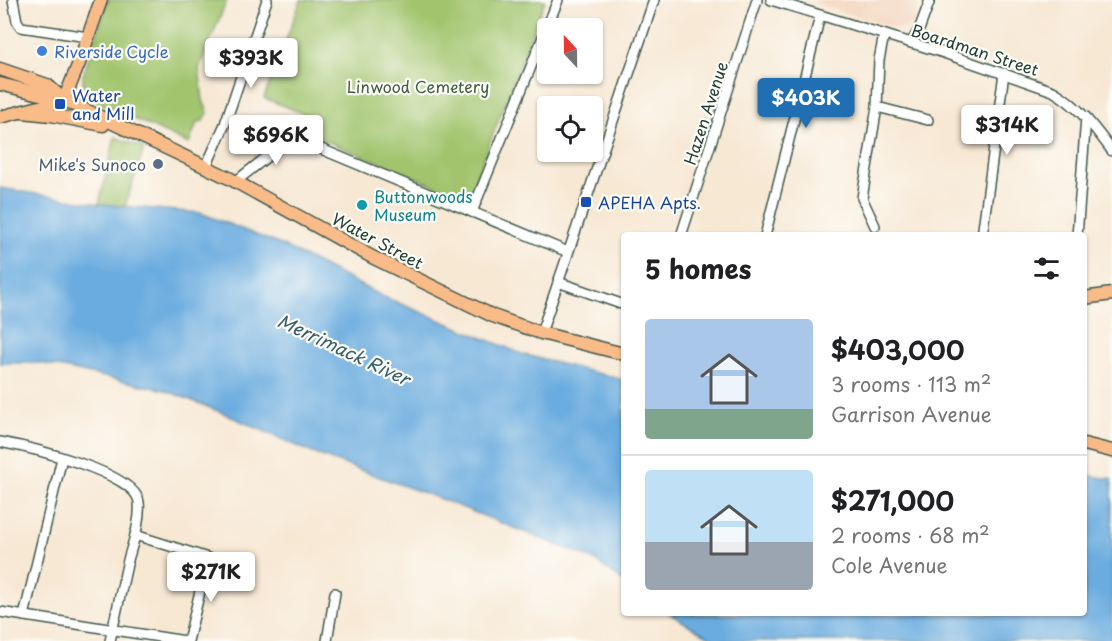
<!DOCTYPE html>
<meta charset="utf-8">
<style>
:root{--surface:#fff;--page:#f6f6f6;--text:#202124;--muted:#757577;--line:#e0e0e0;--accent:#1f6fb2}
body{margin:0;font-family:"Playpen Sans",sans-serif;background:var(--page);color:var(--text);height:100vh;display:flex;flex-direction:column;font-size:22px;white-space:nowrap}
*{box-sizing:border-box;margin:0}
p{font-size:20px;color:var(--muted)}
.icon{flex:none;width:33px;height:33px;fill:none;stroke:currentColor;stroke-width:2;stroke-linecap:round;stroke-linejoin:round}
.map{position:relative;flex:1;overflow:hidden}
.panel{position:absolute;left:621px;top:232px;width:466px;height:384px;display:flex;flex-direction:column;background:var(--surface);border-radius:6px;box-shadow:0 2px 4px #0004}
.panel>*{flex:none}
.needle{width:39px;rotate:338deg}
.buttons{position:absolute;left:537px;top:18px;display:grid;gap:12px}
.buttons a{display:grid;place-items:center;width:66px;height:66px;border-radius:6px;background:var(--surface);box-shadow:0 2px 4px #0004;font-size:30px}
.price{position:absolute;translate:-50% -51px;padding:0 14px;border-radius:6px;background:#fff;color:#222;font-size:20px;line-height:39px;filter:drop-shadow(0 2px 3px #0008)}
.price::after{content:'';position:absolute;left:50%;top:36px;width:18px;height:14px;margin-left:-9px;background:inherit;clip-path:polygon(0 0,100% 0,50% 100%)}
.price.on{background:var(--accent);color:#fff}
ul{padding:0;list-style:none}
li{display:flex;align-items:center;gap:18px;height:150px;padding:0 24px}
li+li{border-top:2px solid var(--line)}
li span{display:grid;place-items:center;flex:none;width:168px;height:120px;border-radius:6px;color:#555}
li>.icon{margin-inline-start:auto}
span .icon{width:72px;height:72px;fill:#fffc;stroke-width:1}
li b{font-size:26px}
h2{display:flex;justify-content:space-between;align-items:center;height:72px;padding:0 24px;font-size:26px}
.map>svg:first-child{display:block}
</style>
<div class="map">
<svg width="1112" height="641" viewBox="0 0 1112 641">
<rect width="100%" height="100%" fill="#fdfcf7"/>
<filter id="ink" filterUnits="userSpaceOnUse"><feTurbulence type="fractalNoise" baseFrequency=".0167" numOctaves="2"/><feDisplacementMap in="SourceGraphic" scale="12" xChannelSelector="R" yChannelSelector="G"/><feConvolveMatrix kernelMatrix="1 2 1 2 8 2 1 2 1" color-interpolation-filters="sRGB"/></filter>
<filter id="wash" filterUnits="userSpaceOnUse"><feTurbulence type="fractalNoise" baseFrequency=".008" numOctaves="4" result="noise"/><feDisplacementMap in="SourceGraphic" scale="24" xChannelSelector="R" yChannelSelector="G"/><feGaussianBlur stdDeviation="1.35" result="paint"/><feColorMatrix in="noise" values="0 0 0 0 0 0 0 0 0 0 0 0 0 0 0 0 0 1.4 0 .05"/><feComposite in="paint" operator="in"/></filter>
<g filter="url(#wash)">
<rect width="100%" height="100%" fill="#f7e8d4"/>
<!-- built -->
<polygon fill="#f3d4be" points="807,0 919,0 915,22 903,29 896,29"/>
<!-- green -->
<g fill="#a1c46d" stroke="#608050" stroke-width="1.5">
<polygon points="108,0 227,0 199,68 203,100 208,113 203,121 197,122 189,144 93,100 83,85 83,75"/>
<polygon points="301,0 545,0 468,199 309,134 315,118 264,98"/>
<polygon points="115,137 144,148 125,206 99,204"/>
</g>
<!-- water -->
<g fill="#6bacdf" stroke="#45748a" stroke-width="1.5">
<polygon points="0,188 99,204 201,213 279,244 382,296 522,354 624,380 624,582 593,559 438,498 313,453 223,413 165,390 40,363 0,363"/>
<polygon points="1085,475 1112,479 1112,641 716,641 670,614 1084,614"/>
</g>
</g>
<g filter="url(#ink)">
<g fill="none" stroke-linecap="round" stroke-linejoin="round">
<defs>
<g id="minor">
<polyline points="13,0 17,21 21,27 88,37"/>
<path d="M771,0L941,52L1053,91C1079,106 1095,128 1112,151"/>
<polyline points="911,43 919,30 930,0"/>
<polyline points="877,107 928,120"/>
<polyline points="206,167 225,124 267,0"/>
<polyline points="235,182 282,145 291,142 309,144 568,252"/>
<polyline points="472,212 558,0"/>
<polyline points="875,226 862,198 877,107 879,60 884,35"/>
<polyline points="681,236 757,0"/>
<polyline points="765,236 820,16"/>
<polyline points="982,236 1004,73"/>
<polyline points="1077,236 1086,117"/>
<polyline points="558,282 624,305"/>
<polyline points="541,333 654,0"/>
<path d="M0,442C27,447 135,472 139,502C141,521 133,542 128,560C122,587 116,614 110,641"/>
<polyline points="135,535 208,558 188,641"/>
<polyline points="0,612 185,641"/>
<polyline points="24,616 62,458"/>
<polyline points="327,641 335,593"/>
</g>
<g id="major">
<polyline points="0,69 47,85 63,99"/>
<polyline points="0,84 64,100 181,155 229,178 372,257 493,316 541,333 624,354"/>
<polyline points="64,100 79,63 101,0"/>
<polyline points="22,112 51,115 103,125"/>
<polyline points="0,117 63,101"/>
<polyline points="1084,298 1112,294"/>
<polyline points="1084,444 1112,451"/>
</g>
</defs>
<!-- minor casing -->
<use href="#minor" stroke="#3f574c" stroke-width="12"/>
<!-- major casing -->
<use href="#major" stroke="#3f574c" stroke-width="15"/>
<!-- minor -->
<use href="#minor" stroke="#fff" stroke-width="9"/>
<!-- major -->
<use href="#major" stroke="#f9bc89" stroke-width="12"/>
</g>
</g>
<!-- markers -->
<circle fill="#3f7fe0" stroke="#fdfcf7" stroke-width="2" cx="42" cy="51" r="6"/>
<g fill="#1a4fb4" stroke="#fdfcf7" stroke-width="2">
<rect x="54" y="98" width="12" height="12" rx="3"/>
<rect x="580" y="196" width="12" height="12" rx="3"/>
</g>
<circle fill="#5c6f8a" stroke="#fdfcf7" stroke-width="2" cx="158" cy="164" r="6"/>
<circle fill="#0f9aa8" stroke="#fdfcf7" stroke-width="2" cx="362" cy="205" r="6"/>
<g text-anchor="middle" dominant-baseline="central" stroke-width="4.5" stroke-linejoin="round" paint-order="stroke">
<!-- street labels -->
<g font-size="16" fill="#1f3d34" stroke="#fdfcf7">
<text transform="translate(975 49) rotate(18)">Boardman Street</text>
<text transform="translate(705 113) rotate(-72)">Hazen Avenue</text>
<text transform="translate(378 240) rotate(28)">Water Street</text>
</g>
<!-- shop labels -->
<g font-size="16" fill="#366cbe" stroke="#fdfcf7" text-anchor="start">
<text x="54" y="51">Riverside Cycle</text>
</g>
<!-- park labels -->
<g font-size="16" fill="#405f42" stroke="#fdfcf7">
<text x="418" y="86">Linwood Cemetery</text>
</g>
<!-- transit labels -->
<g font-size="16" fill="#164399" stroke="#fdfcf7" text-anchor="start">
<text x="72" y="95">Water<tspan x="72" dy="18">and Mill</tspan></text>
<text x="598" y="202">APEHA Apts.</text>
</g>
<!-- service labels -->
<g font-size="16" fill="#4e5e75" stroke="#fdfcf7" text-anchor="end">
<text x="146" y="164">Mike's Sunoco</text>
</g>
<!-- culture labels -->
<g font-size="16" fill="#0d838f" stroke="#fdfcf7" text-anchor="start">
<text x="374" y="196">Buttonwoods<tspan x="374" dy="18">Museum</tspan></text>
</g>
<!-- water labels -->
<g font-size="18" font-style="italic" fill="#365e67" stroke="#fdfcf7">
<text transform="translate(344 349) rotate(25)">Merrimack River</text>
</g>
</g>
</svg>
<div class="buttons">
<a><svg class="needle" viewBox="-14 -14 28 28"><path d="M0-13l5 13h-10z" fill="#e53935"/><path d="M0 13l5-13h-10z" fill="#757577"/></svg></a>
<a><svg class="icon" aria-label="locate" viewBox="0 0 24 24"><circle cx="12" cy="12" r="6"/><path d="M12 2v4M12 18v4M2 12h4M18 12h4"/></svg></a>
</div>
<b class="price" style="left:251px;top:89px">$393K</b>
<b class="price on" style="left:806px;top:129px">$403K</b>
<b class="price" style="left:1007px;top:156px">$314K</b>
<b class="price" style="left:276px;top:166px">$696K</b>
<b class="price" style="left:211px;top:603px">$271K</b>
<section class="panel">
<h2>5 homes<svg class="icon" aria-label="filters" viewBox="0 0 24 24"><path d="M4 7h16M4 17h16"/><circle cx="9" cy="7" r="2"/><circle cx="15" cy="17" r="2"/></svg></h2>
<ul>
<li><span style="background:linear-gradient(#a9c7e8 75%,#7fa58c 0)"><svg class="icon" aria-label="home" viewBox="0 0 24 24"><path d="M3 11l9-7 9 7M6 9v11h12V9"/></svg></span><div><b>$403,000</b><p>3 rooms · 113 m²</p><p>Garrison Avenue</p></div></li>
<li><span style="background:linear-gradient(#bfe0f5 60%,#9aa5b1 0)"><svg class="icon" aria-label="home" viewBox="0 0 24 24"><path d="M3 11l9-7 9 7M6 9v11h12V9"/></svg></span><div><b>$271,000</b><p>2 rooms · 68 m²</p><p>Cole Avenue</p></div></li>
</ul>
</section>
</div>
